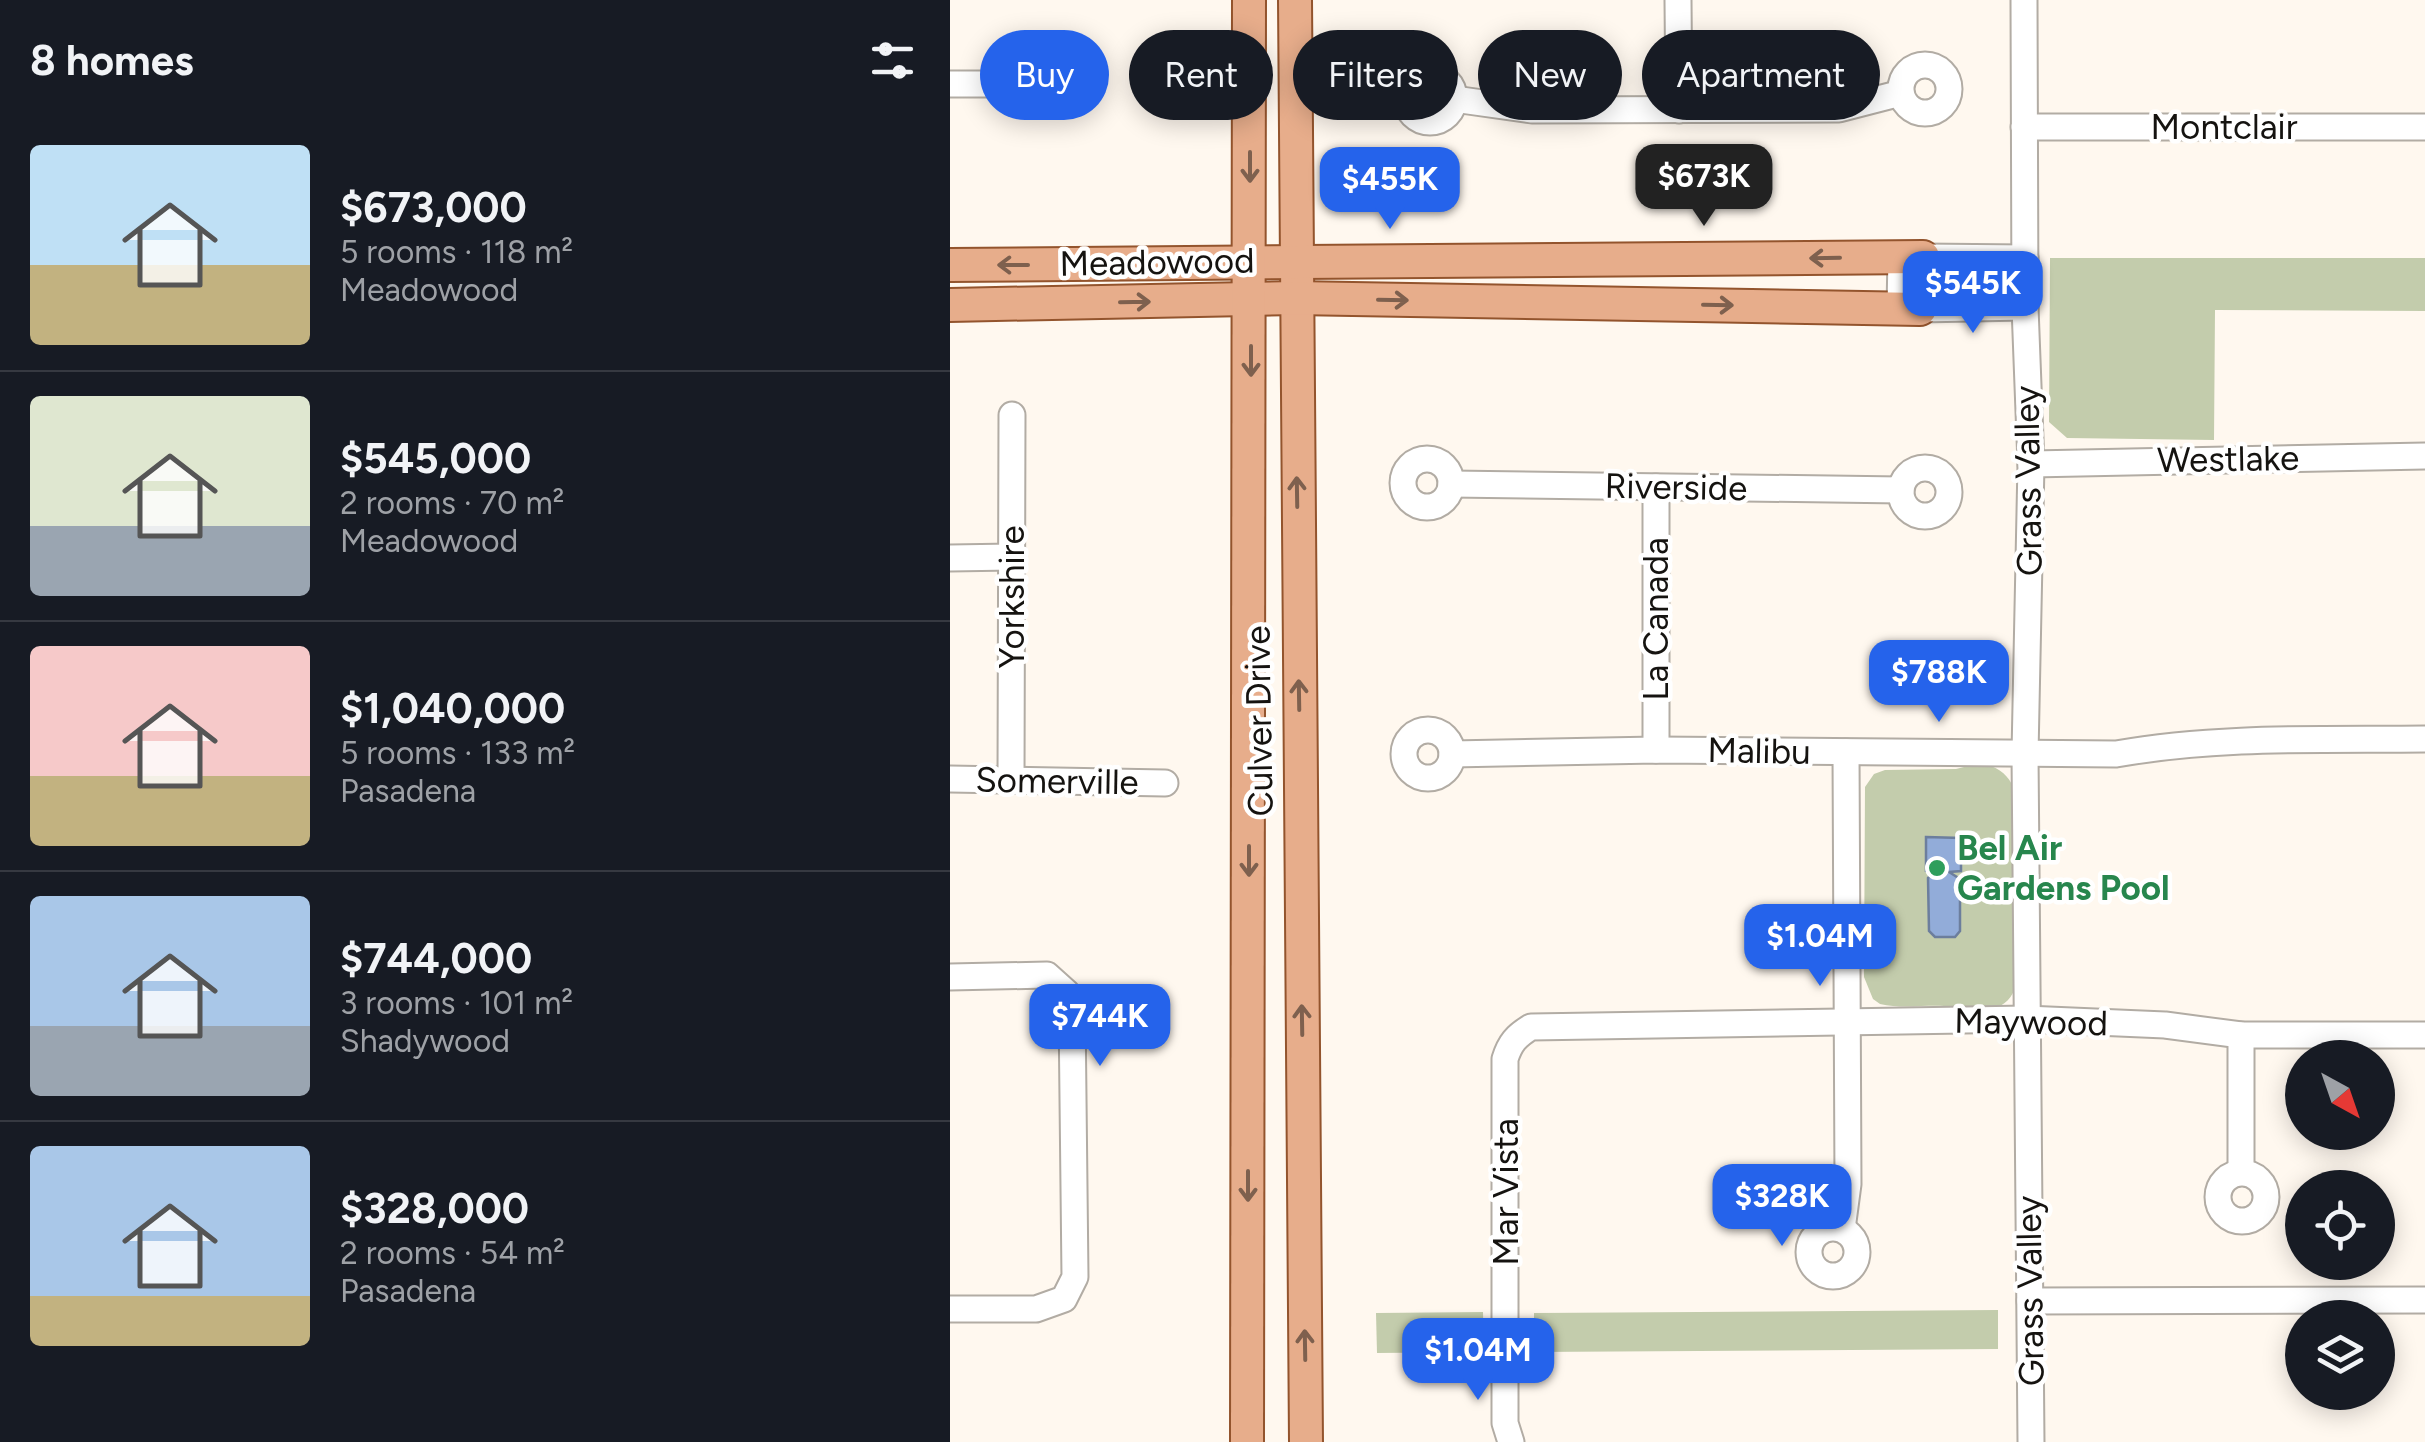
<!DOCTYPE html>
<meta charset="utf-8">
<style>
:root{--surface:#171b24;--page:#242831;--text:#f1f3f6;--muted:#9ea1a6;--line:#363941;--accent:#2563eb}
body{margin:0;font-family:Figtree,sans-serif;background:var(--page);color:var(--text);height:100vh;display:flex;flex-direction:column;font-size:38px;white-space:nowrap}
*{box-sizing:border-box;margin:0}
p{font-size:32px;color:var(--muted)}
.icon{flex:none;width:55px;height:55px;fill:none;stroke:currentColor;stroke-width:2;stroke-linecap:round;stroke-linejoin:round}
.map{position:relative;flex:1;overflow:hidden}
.details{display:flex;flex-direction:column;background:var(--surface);width:950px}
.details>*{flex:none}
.banner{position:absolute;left:30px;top:30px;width:950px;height:90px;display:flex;gap:20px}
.needle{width:65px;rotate:140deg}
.tools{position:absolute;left:1335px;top:1040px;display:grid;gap:20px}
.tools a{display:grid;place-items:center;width:110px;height:110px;border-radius:50%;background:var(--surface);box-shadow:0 5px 25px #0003;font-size:50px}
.price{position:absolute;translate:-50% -85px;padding:0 22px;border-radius:20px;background:var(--accent);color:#fff;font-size:32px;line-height:65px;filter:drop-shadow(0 2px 5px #0008)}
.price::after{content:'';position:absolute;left:50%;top:60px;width:30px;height:22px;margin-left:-15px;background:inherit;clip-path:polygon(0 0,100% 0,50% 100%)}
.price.active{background:#222;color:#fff}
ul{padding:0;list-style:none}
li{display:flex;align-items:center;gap:30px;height:250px;padding:0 30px}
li+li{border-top:2px solid var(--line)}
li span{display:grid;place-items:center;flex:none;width:280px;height:200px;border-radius:10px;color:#555}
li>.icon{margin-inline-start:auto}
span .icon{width:120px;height:120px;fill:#fffc;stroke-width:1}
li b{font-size:42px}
h2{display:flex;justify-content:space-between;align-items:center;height:120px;padding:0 30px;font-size:42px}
.chip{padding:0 35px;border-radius:45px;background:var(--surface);box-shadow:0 5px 25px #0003;font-size:35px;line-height:90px}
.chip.active{background:var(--accent);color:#fff}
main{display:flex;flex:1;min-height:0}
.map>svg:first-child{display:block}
</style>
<main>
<section class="details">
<h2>8 homes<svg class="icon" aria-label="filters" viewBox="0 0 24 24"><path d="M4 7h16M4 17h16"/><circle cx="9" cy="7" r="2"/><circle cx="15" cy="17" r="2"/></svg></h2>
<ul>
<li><span style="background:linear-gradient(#bfe0f5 60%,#c2b280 0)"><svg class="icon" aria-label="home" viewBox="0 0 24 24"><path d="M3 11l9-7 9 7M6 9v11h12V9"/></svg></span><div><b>$673,000</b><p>5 rooms · 118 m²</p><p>Meadowood</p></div></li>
<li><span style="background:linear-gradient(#dfe7d0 65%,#9aa5b1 0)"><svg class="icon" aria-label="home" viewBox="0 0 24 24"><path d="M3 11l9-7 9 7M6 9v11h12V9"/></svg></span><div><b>$545,000</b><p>2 rooms · 70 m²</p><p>Meadowood</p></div></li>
<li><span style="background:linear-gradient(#f6c9c9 65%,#c2b280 0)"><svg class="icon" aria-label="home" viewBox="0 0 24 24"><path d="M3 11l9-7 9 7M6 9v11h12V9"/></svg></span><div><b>$1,040,000</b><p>5 rooms · 133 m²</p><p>Pasadena</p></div></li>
<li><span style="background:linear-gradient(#a9c7e8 65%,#9aa5b1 0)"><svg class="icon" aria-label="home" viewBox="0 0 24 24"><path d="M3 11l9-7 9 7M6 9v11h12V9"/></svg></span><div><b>$744,000</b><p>3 rooms · 101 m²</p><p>Shadywood</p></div></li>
<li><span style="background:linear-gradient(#a9c7e8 75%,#c2b280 0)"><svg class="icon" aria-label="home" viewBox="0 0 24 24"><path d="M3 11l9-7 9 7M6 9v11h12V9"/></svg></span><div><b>$328,000</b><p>2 rooms · 54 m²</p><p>Pasadena</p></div></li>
</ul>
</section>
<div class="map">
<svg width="1475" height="1442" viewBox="0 0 1475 1442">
<rect width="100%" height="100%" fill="#fff8ef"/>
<!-- green -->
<g fill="#c3ccac">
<polygon points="1100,258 1475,258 1475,311 1265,310 1264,440 1117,438 1099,422"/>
<path d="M1030,763C1062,769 1071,792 1063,822V951C1070,973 1070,1003 1041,1009C1027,1012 1009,1006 994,1006C973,1005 951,1009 930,1004L923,999L914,977L915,787L924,774L935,770L1006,769Z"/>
<polygon points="1048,1310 1048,1349 584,1352 584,1313"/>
<polygon points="533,1312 534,1352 427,1353 426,1313"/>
</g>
<!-- water -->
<polygon fill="#92acd9" stroke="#6c7e9d" stroke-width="2.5" points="976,837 1011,838 1011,871 999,872 1010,879 1010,931 1005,937 985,937 979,931 978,878 984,872 976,871"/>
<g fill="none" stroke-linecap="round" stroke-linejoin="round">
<defs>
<g id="minor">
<polyline points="728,0 729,110"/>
<polyline points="1074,0 1075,307 1081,464 1075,754 1081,1442"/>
<circle cx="975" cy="89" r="24"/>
<circle cx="480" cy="98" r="24"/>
<polyline points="0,84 81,84 137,68"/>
<polyline points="504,99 582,110 889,109 951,93"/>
<polyline points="1074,127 1475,127"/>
<polyline points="973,257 1075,258"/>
<polyline points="950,308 951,257"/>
<polyline points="970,309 1075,307"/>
<circle cx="477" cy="483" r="24"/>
<polyline points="1081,464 1475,456"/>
<circle cx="975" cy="492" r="24"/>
<polyline points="501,484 951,490"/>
<polyline points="706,487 706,750"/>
<polyline points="0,558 62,557"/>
<circle cx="478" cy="754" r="24"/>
<path d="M502,754L706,750L1166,754C1268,736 1371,740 1475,739"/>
<polyline points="0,779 215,783"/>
<polyline points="61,779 62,415"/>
<polyline points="0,977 97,975 117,993 122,1009 125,1277 114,1299 86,1309 0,1309"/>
<polyline points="1291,1035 1291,1172"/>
<circle cx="1292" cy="1197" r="24"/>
<circle cx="883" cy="1252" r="24"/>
<polyline points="892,1229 898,1184 896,752"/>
<polyline points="1080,1301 1475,1300"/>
<path d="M561,1442L555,1423V1059C560,1043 566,1036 581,1027L1077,1019L1215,1025L1291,1035H1475"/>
</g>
<g id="major">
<polyline points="345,0 356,1442"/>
<polyline points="0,265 973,257"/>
<polyline points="0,305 345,298 970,309"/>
<polyline points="297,1442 299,0"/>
</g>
</defs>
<!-- minor casing -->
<use href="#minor" stroke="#b2aca4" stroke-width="29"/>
<!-- major casing -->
<use href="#major" stroke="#93542d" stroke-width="36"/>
<!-- minor -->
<use href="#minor" stroke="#fff" stroke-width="25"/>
<!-- major -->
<use href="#major" stroke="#e7ad8b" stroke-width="32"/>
</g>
<!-- one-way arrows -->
<defs><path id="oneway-shaft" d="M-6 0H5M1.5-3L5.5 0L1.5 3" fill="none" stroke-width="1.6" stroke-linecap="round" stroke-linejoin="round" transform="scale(2.5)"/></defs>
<g stroke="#7e604e">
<use href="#oneway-shaft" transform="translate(300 167) rotate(90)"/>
<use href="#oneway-shaft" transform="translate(875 258) rotate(179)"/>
<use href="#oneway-shaft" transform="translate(63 265) rotate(180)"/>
<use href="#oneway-shaft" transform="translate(443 300) rotate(1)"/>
<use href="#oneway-shaft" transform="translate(185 302) rotate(-1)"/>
<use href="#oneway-shaft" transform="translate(768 305) rotate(1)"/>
<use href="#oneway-shaft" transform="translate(301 361) rotate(90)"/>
<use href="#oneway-shaft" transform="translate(347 492) rotate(-91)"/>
<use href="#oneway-shaft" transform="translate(349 695) rotate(-91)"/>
<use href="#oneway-shaft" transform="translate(299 861) rotate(90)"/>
<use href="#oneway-shaft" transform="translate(352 1020) rotate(-91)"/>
<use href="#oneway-shaft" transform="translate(298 1186) rotate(90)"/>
<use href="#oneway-shaft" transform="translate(355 1345) rotate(-91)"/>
</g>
<!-- markers -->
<circle fill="#2e9e5b" stroke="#fff" stroke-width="4" cx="987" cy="868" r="10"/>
<g text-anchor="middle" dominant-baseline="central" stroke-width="9" stroke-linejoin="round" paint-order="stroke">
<!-- street labels -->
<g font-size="35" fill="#151310" stroke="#fff">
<text x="1274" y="127">Montclair</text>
<text transform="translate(207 262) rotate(-1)">Meadowood</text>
<text transform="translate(1278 459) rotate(-1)">Westlake</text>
<text transform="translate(1078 481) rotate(-91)">Grass Valley</text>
<text transform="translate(726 487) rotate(1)">Riverside</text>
<text transform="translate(62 597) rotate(-90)">Yorkshire</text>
<text transform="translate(706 619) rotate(-90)">La Canada</text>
<text transform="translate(309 721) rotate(-91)">Culver Drive</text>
<text transform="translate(809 751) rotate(1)">Malibu</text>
<text transform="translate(107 781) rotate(1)">Somerville</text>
<text transform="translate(1081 1022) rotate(1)">Maywood</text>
<text transform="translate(556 1192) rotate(-90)">Mar Vista</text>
<text transform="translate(1080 1291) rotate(-91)">Grass Valley</text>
</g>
<!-- leisure labels -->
<g font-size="35" font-weight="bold" fill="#27864d" stroke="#fff" text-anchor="start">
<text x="1007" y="848">Bel Air<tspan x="1007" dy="40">Gardens Pool</tspan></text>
</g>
</g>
</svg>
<div class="tools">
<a><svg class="needle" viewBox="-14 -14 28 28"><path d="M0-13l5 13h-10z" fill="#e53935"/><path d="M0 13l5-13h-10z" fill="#9ea1a6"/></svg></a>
<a><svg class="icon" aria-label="locate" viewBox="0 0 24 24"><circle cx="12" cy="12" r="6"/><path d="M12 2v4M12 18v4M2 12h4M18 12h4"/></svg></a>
<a><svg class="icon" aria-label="layers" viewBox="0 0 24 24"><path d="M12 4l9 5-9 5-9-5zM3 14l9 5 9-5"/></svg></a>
</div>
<b class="price active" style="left:754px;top:229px">$673K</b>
<b class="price" style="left:440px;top:232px">$455K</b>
<b class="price" style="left:1023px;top:336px">$545K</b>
<b class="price" style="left:989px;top:725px">$788K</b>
<b class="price" style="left:870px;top:989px">$1.04M</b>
<b class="price" style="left:150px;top:1069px">$744K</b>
<b class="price" style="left:832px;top:1249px">$328K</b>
<b class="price" style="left:528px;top:1403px">$1.04M</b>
<div class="banner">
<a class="chip active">Buy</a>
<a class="chip">Rent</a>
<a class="chip">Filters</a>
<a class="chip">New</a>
<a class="chip">Apartment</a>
</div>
</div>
</main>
